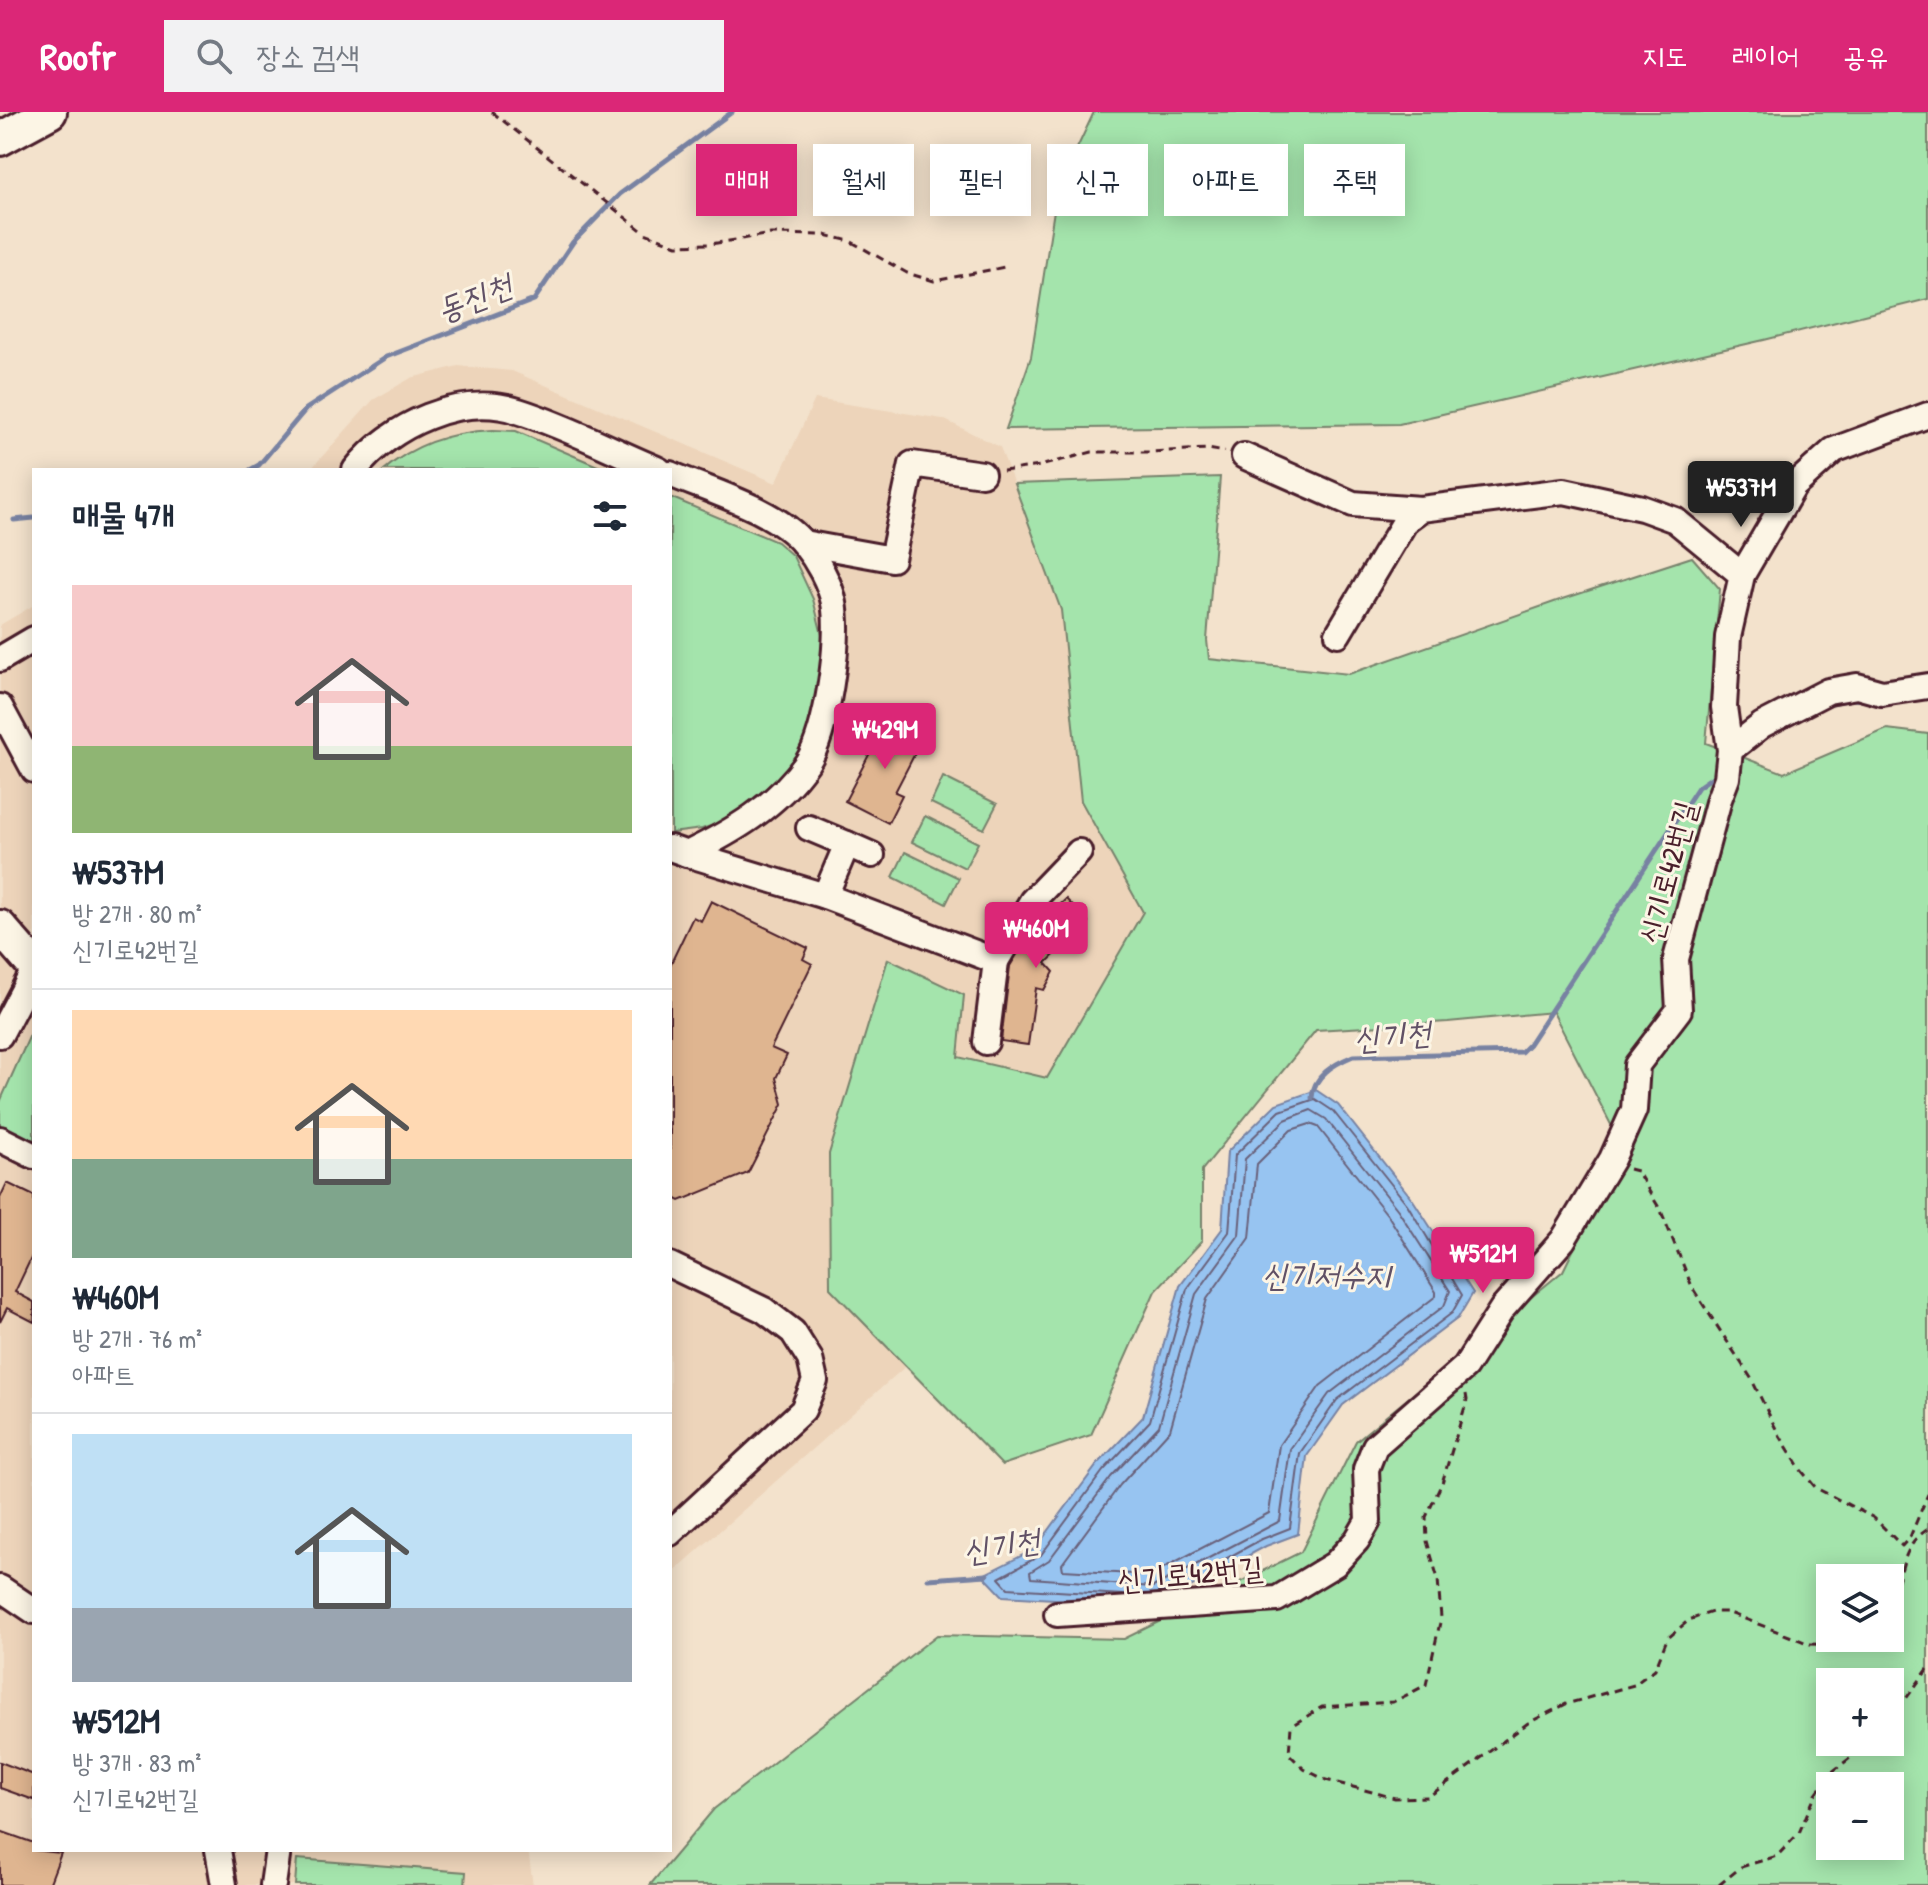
<!DOCTYPE html>
<html lang="ko">
<meta charset="utf-8">
<style>
:root{--surface:#fff;--page:#f2f2f3;--text:#1f2937;--muted:#747a83;--line:#e0e1e3;--accent:#db2777}
body{margin:0;font-family:"Patrick Hand","Poor Story",sans-serif;background:var(--page);color:var(--text);height:100vh;display:flex;flex-direction:column;font-size:30px;white-space:nowrap}
*{box-sizing:border-box;margin:0}
p{font-size:26px;color:var(--muted)}
.icon{flex:none;width:44px;height:44px;fill:none;stroke:currentColor;stroke-width:2;stroke-linecap:round;stroke-linejoin:round}
.map{position:relative;flex:1;overflow:hidden}
.panel{position:absolute;left:32px;top:356px;width:640px;height:1384px;display:flex;flex-direction:column;background:var(--surface);border-radius:0px;box-shadow:0 4px 20px #0003}
.panel>*{flex:none}
.banner{position:absolute;left:696px;top:32px;width:760px;height:72px;display:flex;gap:16px}
.buttons{position:absolute;left:1816px;top:1452px;display:grid;gap:16px}
.buttons a{display:grid;place-items:center;width:88px;height:88px;border-radius:0px;background:var(--surface);box-shadow:0 4px 20px #0003;font-size:40px}
.price{position:absolute;translate:-50% -68px;padding:0 18px;border-radius:8px;background:var(--accent);color:#fff;font-size:26px;line-height:52px;filter:drop-shadow(0 2px 4px #0008)}
.price::after{content:'';position:absolute;left:50%;top:48px;width:24px;height:18px;margin-left:-12px;background:inherit;clip-path:polygon(0 0,100% 0,50% 100%)}
.price.selected{background:#222;color:#fff}
ul{padding:0;list-style:none}
li{display:grid;align-content:center;gap:16px;height:424px;padding:0 40px}
li+li{border-top:2px solid var(--line)}
li span{display:grid;place-items:center;height:248px;border-radius:0px;color:#555}
li>.icon{margin-inline-start:auto}
span .icon{width:144px;height:144px;fill:#fffc;stroke-width:1}
li b{font-size:34px}
h2{display:flex;justify-content:space-between;align-items:center;height:96px;padding:0 40px;font-size:34px}
.pill{padding:0 28px;border-radius:0px;background:var(--surface);box-shadow:0 4px 20px #0003;font-size:28px;line-height:72px}
.pill.selected{background:var(--accent);color:#fff}
header{display:flex;align-items:center;gap:48px;box-sizing:border-box;height:112px;padding:0 40px;background:var(--accent);color:#fff}
header strong{font-size:38px}
nav{display:flex;gap:44px;margin-inline-start:auto;font-size:28px}
.search{width:560px;height:72px;background:var(--page);display:flex;align-items:center;gap:20px;box-sizing:border-box;padding:0 28px;border-radius:0px;color:var(--muted);font-size:30px}
.map>svg:first-child{display:block}
</style>
<header>
<strong>Roofr</strong>
<div class="search"><svg class="icon" aria-label="search" viewBox="0 0 24 24"><circle cx="10" cy="10" r="6"/><path d="M15 15l6 6"/></svg>장소 검색</div>
<nav><a>지도</a><a>레이어</a><a>공유</a></nav>
</header>
<div class="map">
<svg width="1928" height="1773" viewBox="0 0 1928 1773">
<rect width="100%" height="100%" fill="#f3e2cc"/>
<filter id="ink" filterUnits="userSpaceOnUse"><feTurbulence type="fractalNoise" baseFrequency=".0125" numOctaves="2"/><feDisplacementMap in="SourceGraphic" scale="16" xChannelSelector="R" yChannelSelector="G"/><feConvolveMatrix kernelMatrix="1 2 1 2 8 2 1 2 1" color-interpolation-filters="sRGB"/></filter>
<g filter="url(#ink)">
<!-- built -->
<g fill="#edd4ba">
<polygon points="458,254 512,259 776,371 815,287 943,307 1000,335 1061,498 1081,689 1143,800 1047,967 957,945 964,883 888,847 829,1042 830,1176 906,1254 670,1463 670,358 310,358 373,288 411,266"/>
<polygon points="34,493 34,1738 528,1738 533,1773 0,1773 0,513"/>
</g>
<!-- green -->
<g fill="#a4e4ac" stroke="#77826c" stroke-width="2" fill-rule="evenodd">
<polygon points="1094,0 1928,0 1928,187 1764,228 1399,312 1006,317 1031,245 1057,79"/>
<path d="M493,318L516,319L607,358H384C415,331 452,320 493,318Z"/>
<path d="M1220,365L1207,528L1209,547L1349,562L1557,489L1692,445L1720,477L1706,631L1784,661L1887,617L1928,622V1773H650L714,1697L937,1523L1124,1527L1301,1440L1356,1329L1563,1159L1623,1036L1553,900L1448,910L1316,918L1202,1058V1129L1155,1179L1091,1323L1002,1353L830,1176L829,1042L888,847L964,883L958,945L1047,966L1143,800L1081,689L1061,498L1014,372ZM1830,1466H1890V1526H1830ZM1830,1570H1890V1630H1830ZM1830,1674H1890V1734H1830Z"/>
<polygon points="670,385 777,430 793,444 813,487 823,527 818,584 799,643 785,661 755,690 731,707 702,717 671,721"/>
<polygon points="943,665 997,692 984,717 931,691"/>
<polygon points="925,704 978,731 965,756 912,730"/>
<polygon points="905,740 959,766 946,792 893,765"/>
<polygon points="34,914 34,1037 0,1021 0,990"/>
<polygon points="297,1747 466,1760 465,1773 295,1773"/>
</g>
<!-- water -->
<polygon fill="#97c4f1" stroke="#7882a2" stroke-width="2" points="1316,978 1338,993 1413,1088 1473,1181 1458,1206 1343,1293 1307,1344 1298,1422 1266,1434 1157,1493 1003,1484 983,1463 1035,1437 1097,1353 1143,1305 1180,1174 1222,1117 1227,1040 1276,992"/>
<g fill="none" stroke-linecap="round" stroke-linejoin="round">
<!-- shore -->
<g stroke="#69617a" stroke-width="2">
<polygon points="1311,998 1326,1007 1398,1098 1450,1179 1444,1194 1329,1282 1290,1337 1280,1409 1153,1475 1031,1466 1030,1460 1049,1448 1111,1365 1159,1314 1196,1182 1239,1123 1245,1047 1285,1008"/>
<polygon points="1310,1012 1318,1015 1389,1105 1436,1180 1436,1184 1320,1274 1279,1333 1269,1401 1150,1463 1063,1458 1062,1452 1120,1373 1170,1318 1207,1187 1250,1126 1257,1052 1291,1018"/>
<polyline points="1123,1483 1008,1476 999,1466 1041,1443 1103,1359 1150,1309 1187,1177 1229,1120 1235,1043 1280,999 1315,987 1333,999 1407,1092 1462,1183 1452,1201 1337,1288 1300,1341 1290,1416 1262,1427 1163,1481"/>
</g>
<!-- stream -->
<g stroke="#7882a2" stroke-width="5">
<polyline points="250,358 259,353 306,297 386,245 534,188 573,130 620,82 732,0"/>
<polyline points="14,408 34,406"/>
<polyline points="1827,592 1851,587 1865,588"/>
<path d="M1312,986C1313,964 1334,952 1353,944L1521,940L1529,932L1698,675L1721,659"/>
<polyline points="928,1467 987,1463"/>
</g>
</g>
<!-- building -->
<g fill="#dfb590" stroke="#4a1f2b" stroke-width="2">
<polygon points="888,606 924,624 895,680 902,683 888,711 845,689"/>
<polygon points="1066,787 1088,810 1046,851 1054,860 1044,878 1036,876 1028,933 1001,929 1010,854 1029,823"/>
<polygon points="711,789 808,836 803,847 812,852 771,936 787,943 776,966 783,992 748,1061 680,1089 670,1084 670,853 693,805 701,809"/>
<polygon points="7,1071 34,1084 34,1140 15,1180 34,1190 34,1210 7,1196 0,1210 0,1086"/>
<polygon points="0,1650 34,1663 34,1688 0,1676"/>
<polygon points="0,1719 34,1731 34,1738 61,1741 49,1773 0,1773"/>
</g>
<g fill="none" stroke-linecap="round" stroke-linejoin="round">
<defs>
<g id="minor">
<polyline points="1244,344 1353,392 1421,397"/>
<path d="M355,358C390,313 461,280 518,299C566,314 613,339 659,358"/>
<path d="M670,362C710,379 777,398 804,432C817,448 830,471 834,491C841,527 827,621 807,651C777,694 732,720 687,742L670,736"/>
<polyline points="803,431 892,447 912,352 982,362"/>
<polyline points="1338,522 1406,408 1421,397 1564,379 1642,396 1675,408 1742,463"/>
<polyline points="0,547 34,527"/>
<polyline points="0,595 34,658"/>
<polyline points="1730,638 1762,613 1828,579 1857,574 1882,581 1928,574"/>
<polyline points="809,716 847,732 825,784"/>
<polyline points="847,732 872,743"/>
<polyline points="687,742 825,784 996,849 1032,789 1079,740"/>
<polyline points="0,923 34,858"/>
<polyline points="986,930 996,849"/>
<polyline points="0,1027 34,1044"/>
<polyline points="670,1153 764,1198 793,1220 810,1247 815,1269 803,1298 670,1421"/>
<polyline points="0,1476 34,1499"/>
<polyline points="1057,1502 1277,1487 1335,1452 1357,1428 1368,1409 1366,1357 1375,1334 1465,1255 1502,1197 1563,1128 1612,1047 1634,998 1637,953 1679,898 1676,847 1719,687 1727,666 1730,638 1724,595 1728,525 1742,463 1794,374 1834,338 1928,303"/>
<polyline points="218,1738 224,1773"/>
<polyline points="273,1773 278,1738"/>
</g>
<g id="major">
<polyline points="0,27 50,0"/>
<polyline points="0,815 34,854"/>
</g>
</defs>
<!-- minor casing -->
<use href="#minor" stroke="#4a1f2b" stroke-width="30"/>
<!-- major casing -->
<use href="#major" stroke="#4a1f2b" stroke-width="38"/>
<!-- path -->
<g stroke="#4a1f2b" stroke-width="3" stroke-dasharray="8 6" stroke-linecap="butt">
<polyline points="492,0 645,121 677,133 711,132 771,122 825,123 850,129 907,161 934,169 1005,155"/>
<polyline points="1003,359 1040,354 1092,340 1148,340 1208,337 1225,340"/>
<polyline points="1629,1057 1637,1059 1661,1099 1693,1177 1751,1266 1777,1319 1801,1358 1816,1376 1874,1406 1902,1434 1910,1425 1928,1382"/>
<polyline points="1466,1282 1467,1288 1442,1371 1426,1405 1427,1429 1438,1467 1441,1506 1426,1573 1393,1590 1322,1595 1291,1614 1289,1642 1304,1657 1326,1668 1395,1686 1428,1685 1528,1611 1566,1592 1634,1573 1655,1557 1667,1527 1689,1508 1712,1500 1727,1500 1810,1532 1845,1533 1853,1526"/>
<path d="M1890,1484C1906,1461 1899,1436 1928,1417"/>
<polyline points="1890,1608 1928,1557"/>
<polyline points="1719,1773 1741,1755 1777,1744 1799,1721 1815,1683 1832,1660 1871,1630"/>
</g>
<!-- minor -->
<use href="#minor" stroke="#fcf5e5" stroke-width="24"/>
<!-- major -->
<use href="#major" stroke="#fcf5e5" stroke-width="32"/>
</g>
</g>
<g text-anchor="middle" dominant-baseline="central" stroke-width="6" stroke-linejoin="round" paint-order="stroke">
<!-- street labels -->
<g font-size="30" fill="#4a1f2b" stroke="#fcf5e5">
<text transform="translate(1667 760) rotate(-75)">신기로42번길</text>
<text transform="translate(1190 1461) rotate(-5)">신기로42번길</text>
</g>
<!-- water labels -->
<g font-size="32" font-style="italic" fill="#615166" stroke="#fcf5e5">
<text transform="translate(474 185) rotate(-21)">동진천</text>
<text transform="translate(1392 923) rotate(-5)">신기천</text>
<text x="1326" y="1162">신기저수지</text>
<text transform="translate(1001 1433) rotate(-9)">신기천</text>
</g>
</g>
</svg>
<div class="buttons">
<a><svg class="icon" aria-label="layers" viewBox="0 0 24 24"><path d="M12 4l9 5-9 5-9-5zM3 14l9 5 9-5"/></svg></a>
<a>+</a>
<a>−</a>
</div>
<b class="price selected" style="left:1741px;top:417px">₩537M</b>
<b class="price" style="left:885px;top:659px">₩429M</b>
<b class="price" style="left:1036px;top:858px">₩460M</b>
<b class="price" style="left:1483px;top:1183px">₩512M</b>
<div class="banner">
<a class="pill selected">매매</a>
<a class="pill">월세</a>
<a class="pill">필터</a>
<a class="pill">신규</a>
<a class="pill">아파트</a>
<a class="pill">주택</a>
</div>
<section class="panel">
<h2>매물 4개<svg class="icon" aria-label="filters" viewBox="0 0 24 24"><path d="M4 7h16M4 17h16"/><circle cx="9" cy="7" r="2"/><circle cx="15" cy="17" r="2"/></svg></h2>
<ul>
<li><span style="background:linear-gradient(#f6c9c9 65%,#8fb573 0)"><svg class="icon" aria-label="home" viewBox="0 0 24 24"><path d="M3 11l9-7 9 7M6 9v11h12V9"/></svg></span><div><b>₩537M</b><p>방 2개 · 80 m²</p><p>신기로42번길</p></div></li>
<li><span style="background:linear-gradient(#ffd9b3 60%,#7fa58c 0)"><svg class="icon" aria-label="home" viewBox="0 0 24 24"><path d="M3 11l9-7 9 7M6 9v11h12V9"/></svg></span><div><b>₩460M</b><p>방 2개 · 76 m²</p><p>아파트</p></div></li>
<li><span style="background:linear-gradient(#bfe0f5 70%,#9aa5b1 0)"><svg class="icon" aria-label="home" viewBox="0 0 24 24"><path d="M3 11l9-7 9 7M6 9v11h12V9"/></svg></span><div><b>₩512M</b><p>방 3개 · 83 m²</p><p>신기로42번길</p></div></li>
</ul>
</section>
</div>
